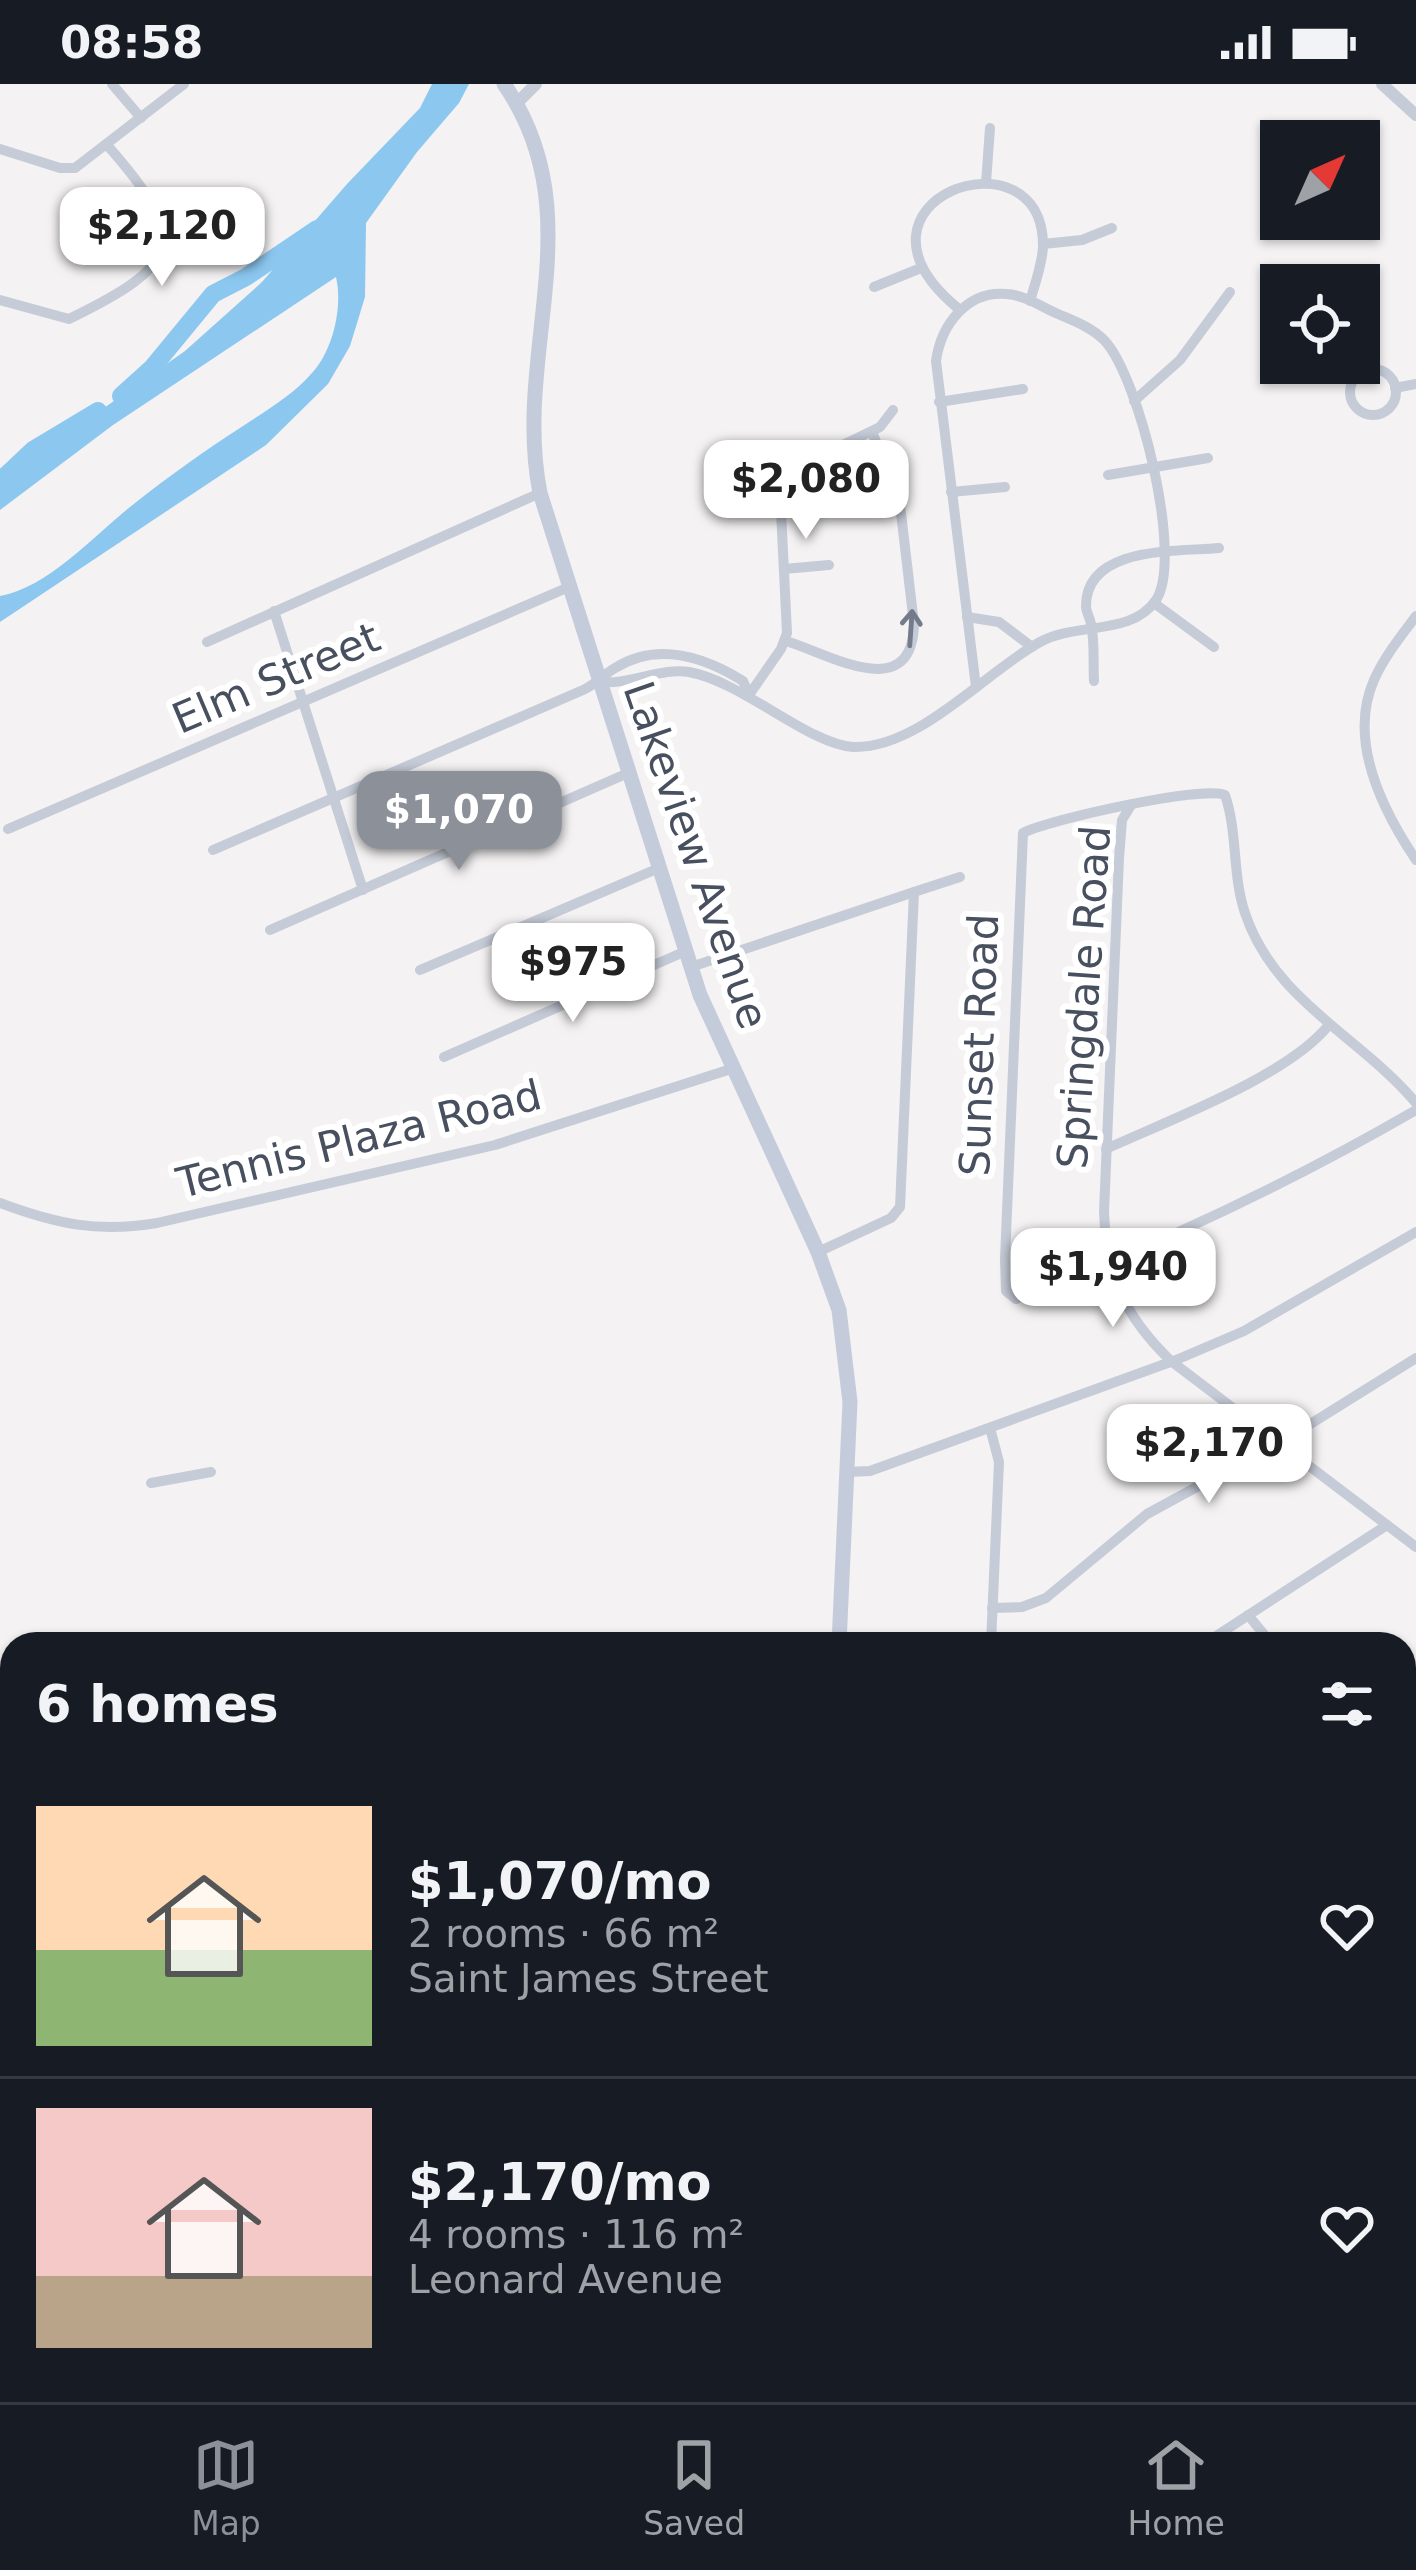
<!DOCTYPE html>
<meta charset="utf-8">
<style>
:root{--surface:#171b24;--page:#242831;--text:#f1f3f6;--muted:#9ea1a6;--line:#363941;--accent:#8c9099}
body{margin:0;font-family:"DejaVu Sans",sans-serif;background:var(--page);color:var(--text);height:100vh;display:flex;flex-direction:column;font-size:45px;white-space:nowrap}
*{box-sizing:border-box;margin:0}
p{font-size:39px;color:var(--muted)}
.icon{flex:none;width:66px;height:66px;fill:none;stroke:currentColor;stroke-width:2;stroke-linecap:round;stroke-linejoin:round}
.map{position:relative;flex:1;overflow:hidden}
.sheet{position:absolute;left:0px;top:1548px;width:1416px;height:771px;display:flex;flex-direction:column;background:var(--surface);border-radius:36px 36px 0 0;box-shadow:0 3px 9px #0004}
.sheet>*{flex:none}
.needle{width:78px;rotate:45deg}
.tools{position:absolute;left:1260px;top:36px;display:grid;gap:24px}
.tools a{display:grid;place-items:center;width:120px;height:120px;border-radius:0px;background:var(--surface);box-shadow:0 3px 9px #0004;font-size:60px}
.price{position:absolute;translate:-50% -102px;padding:0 27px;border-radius:24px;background:#fff;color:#222;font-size:39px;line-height:78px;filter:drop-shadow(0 3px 6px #0008)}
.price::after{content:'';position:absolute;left:50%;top:72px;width:36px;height:27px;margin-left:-18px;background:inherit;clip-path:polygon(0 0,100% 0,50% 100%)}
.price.active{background:var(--accent);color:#fff}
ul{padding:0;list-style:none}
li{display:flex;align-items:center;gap:36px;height:300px;padding:0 36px}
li+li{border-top:3px solid var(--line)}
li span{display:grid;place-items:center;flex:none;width:336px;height:240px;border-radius:0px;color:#555}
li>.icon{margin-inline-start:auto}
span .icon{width:144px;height:144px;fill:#fffc;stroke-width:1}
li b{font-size:51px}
h2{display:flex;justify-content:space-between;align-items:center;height:144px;padding:0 36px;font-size:51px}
.status{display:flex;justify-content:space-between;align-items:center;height:84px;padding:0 60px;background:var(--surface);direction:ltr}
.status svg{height:33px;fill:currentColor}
.dock{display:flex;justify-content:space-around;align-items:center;height:168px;border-top:3px solid var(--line);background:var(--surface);font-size:33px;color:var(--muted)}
.dock a{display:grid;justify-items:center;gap:6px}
.dock .active{color:var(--accent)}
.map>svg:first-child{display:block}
</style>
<div class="status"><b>08:58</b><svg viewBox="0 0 49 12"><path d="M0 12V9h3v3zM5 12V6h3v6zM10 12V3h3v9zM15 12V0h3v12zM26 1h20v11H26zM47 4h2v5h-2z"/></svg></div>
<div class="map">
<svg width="1416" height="2318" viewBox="0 0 1416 2318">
<rect width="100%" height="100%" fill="#f4f2f2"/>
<!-- green -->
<g fill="#c0f2dd">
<polygon points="1404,1806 1416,1816 1416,2318 1129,2318 1127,2307 1404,2307"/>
<polygon points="12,1909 12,2008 0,1995 0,1935 9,1924 0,1924 0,1910"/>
<polygon points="12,2054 12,2134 0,2136 0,2055"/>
<polygon points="9,2152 12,2257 0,2259 0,2153"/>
</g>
<!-- water -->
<path fill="#8cc7f0" d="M432,0H469L459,19L417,68L366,139L365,213L350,262L328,300L266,361L0,538V512C50,503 96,449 135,419C168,393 204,367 240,344C265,327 292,312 312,289C333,266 343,223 336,193L113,341L0,426V397L185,267L262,198L347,100L420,24Z"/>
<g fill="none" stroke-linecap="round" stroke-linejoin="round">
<!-- stream -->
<g stroke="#8cc7f0" stroke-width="3">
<polyline points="1404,1994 1416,1982"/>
<polyline points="1175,2307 1181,2318"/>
</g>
<!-- river -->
<g stroke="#8cc7f0" stroke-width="18">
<polyline points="121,312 152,284 213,210 246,193 317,145"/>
<polyline points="0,397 33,366 98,327"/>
</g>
<!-- minor -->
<g stroke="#c5cbd7" stroke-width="10">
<polyline points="112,0 141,34"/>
<polyline points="0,65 60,84 75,84 184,0"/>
<polyline points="986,99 990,44"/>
<polyline points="1043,160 1082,156 1112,144"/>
<polyline points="874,203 921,184"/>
<path d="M0,216L69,235C183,180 190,155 107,61"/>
<path d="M960,226C824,116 1045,40 1043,163C1042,181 1035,200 1030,217"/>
<circle cx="1373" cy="308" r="23"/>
<polyline points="1395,304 1416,300"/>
<polyline points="1134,317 1180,276 1230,208"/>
<polyline points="939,318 1023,305"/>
<polyline points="1108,391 1208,374"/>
<polyline points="951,408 1005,403"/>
<polyline points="784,485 829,481"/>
<polyline points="1154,519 1214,563"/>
<polyline points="274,527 363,806"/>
<path d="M1416,532C1401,552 1384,573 1374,596C1347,657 1383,727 1416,776"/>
<polyline points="967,533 999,538 1032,563"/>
<path d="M786,557C827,569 912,622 914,540L899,412L872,348"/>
<polyline points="207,558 540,409"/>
<path d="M1094,597C1093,579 1095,558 1091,540C1090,534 1086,528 1086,522C1086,461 1179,468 1219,464"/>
<path d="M600,598C630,601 662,583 689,588C741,597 810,661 853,663C919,665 985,588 1040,558C1076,538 1132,552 1156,516C1184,474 1139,292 1104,256C1091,243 1074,237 1058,230C1042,223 1024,211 1007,210C967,206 941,241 936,277L976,603"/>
<polyline points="749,611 781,565 787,549 781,427 785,401 814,375 880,343 893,326"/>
<path d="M1130,723L1122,736L1119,774L1104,1128C1106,1191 1125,1233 1171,1277L1416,1463"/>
<polyline points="8,745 569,503"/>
<path d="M213,766L583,606C596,600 603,591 615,584C658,557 704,573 743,597L749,611"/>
<polyline points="914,808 960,793"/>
<polyline points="270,846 628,689"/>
<polyline points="691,883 914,808 900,1123 891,1134 818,1168"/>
<polyline points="420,886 659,784"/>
<polyline points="444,973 686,867"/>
<path d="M1416,1019C1361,953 1274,917 1245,829C1232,791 1238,749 1225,711C1204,701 1047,736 1023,749L1005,1175L1006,1207L1016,1215C1155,1163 1288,1100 1416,1026"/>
<path d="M1106,1065C1169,1036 1286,993 1328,942"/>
<path d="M0,1119C56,1140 98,1149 157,1139L495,1061L731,985"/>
<polyline points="990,1344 999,1378 991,1560"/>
<polyline points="847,1388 870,1387 1176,1276 1244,1247 1416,1148"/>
<polyline points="151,1399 211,1388"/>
<polyline points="992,1524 1022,1523 1046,1514 1147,1430 1296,1349 1416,1274"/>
<polyline points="1248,1531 1272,1560"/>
<polyline points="1204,1560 1387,1441"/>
<polyline points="1404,1606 1416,1598"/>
<polyline points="1404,1710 1416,1724"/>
<polyline points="285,2307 296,2318"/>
<polyline points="497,2318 505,2307"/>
</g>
<!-- tertiary -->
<g stroke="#c5cbd7" stroke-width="12">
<polyline points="1382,0 1416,31"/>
<polyline points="517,19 536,0"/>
<polyline points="1404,1788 1416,1781"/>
</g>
<!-- secondary -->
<g stroke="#c4cbdb" stroke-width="15">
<path d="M504,0C595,131 512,268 540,409L700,911L818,1168L839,1226L850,1318L839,1560"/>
<polyline points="804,2318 804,2307"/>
</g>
</g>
<!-- one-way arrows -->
<defs><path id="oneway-shaft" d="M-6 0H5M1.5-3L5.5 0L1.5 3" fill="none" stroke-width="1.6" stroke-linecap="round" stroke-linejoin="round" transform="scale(3)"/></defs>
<use stroke="#747b8a" href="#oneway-shaft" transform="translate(911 544) rotate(-86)"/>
<g text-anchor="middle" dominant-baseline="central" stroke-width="12" stroke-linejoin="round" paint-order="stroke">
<!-- street labels -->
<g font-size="42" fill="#485060" stroke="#fff">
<text transform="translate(276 594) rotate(-23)">Elm Street</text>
<text transform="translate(696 771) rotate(71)">Lakeview Avenue</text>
<text transform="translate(1084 913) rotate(-86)">Springdale Road</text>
<text transform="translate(979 961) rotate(-88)">Sunset Road</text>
<text transform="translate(359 1055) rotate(-14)">Tennis Plaza Road</text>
</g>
</g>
</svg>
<div class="tools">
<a><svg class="needle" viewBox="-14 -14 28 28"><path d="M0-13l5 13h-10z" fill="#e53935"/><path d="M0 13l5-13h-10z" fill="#9ea1a6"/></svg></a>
<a><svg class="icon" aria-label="locate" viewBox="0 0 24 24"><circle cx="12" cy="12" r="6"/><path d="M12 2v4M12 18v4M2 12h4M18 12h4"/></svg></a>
</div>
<b class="price" style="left:162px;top:205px">$2,120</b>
<b class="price" style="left:806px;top:458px">$2,080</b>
<b class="price active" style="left:459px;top:789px">$1,070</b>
<b class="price" style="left:573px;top:941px">$975</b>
<b class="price" style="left:1113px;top:1246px">$1,940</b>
<b class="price" style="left:1209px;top:1422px">$2,170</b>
<section class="sheet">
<h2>6 homes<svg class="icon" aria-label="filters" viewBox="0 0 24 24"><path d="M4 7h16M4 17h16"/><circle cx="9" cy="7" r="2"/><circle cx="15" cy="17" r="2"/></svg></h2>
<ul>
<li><span style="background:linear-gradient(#ffd9b3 60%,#8fb573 0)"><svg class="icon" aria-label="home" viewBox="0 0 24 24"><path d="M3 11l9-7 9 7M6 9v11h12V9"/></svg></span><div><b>$1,070/mo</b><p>2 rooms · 66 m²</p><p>Saint James Street</p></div><svg class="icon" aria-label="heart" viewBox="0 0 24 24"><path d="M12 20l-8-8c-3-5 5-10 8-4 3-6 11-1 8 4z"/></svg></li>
<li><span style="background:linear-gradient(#f6c9c9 70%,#b9a48a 0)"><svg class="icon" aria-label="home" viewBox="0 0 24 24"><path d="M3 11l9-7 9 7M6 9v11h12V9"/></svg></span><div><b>$2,170/mo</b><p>4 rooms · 116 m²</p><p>Leonard Avenue</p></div><svg class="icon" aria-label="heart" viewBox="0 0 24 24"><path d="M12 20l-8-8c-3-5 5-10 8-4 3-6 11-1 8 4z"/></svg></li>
</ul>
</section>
</div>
<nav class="dock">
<a class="active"><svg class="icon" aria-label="map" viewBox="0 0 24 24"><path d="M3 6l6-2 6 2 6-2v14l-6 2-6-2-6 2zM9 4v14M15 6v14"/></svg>Map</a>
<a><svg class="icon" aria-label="saved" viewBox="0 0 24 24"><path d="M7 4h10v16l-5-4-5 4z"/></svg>Saved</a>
<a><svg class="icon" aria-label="home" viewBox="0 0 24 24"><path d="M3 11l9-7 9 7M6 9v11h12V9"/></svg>Home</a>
</nav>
